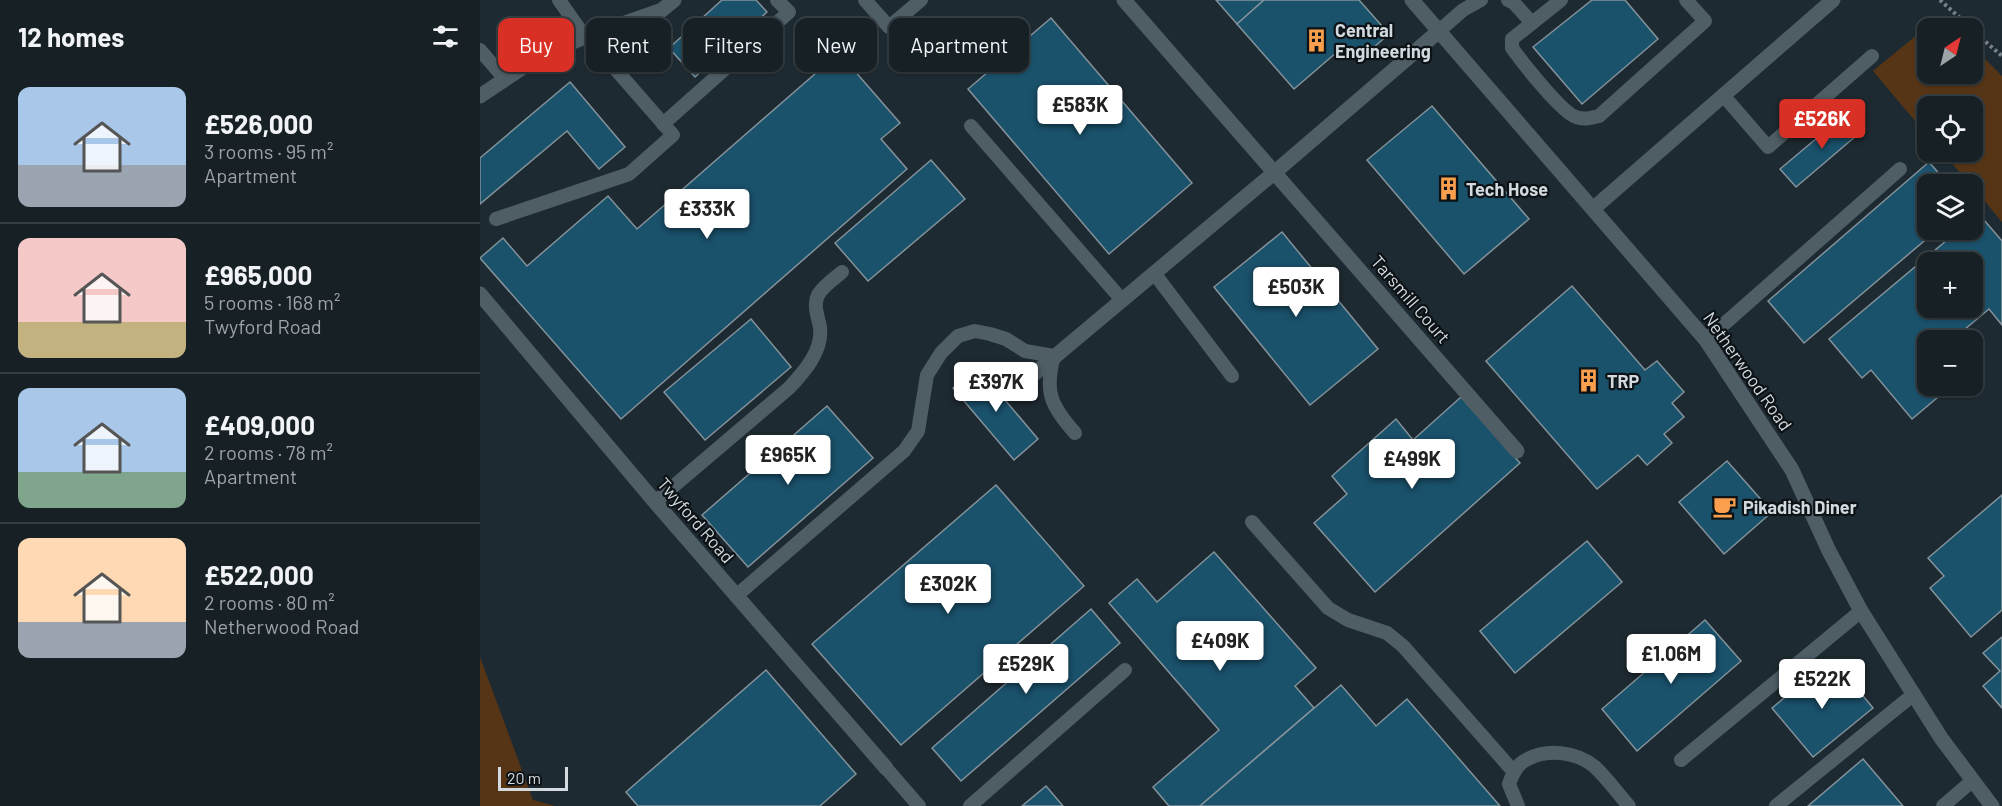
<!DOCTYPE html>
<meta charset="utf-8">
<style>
:root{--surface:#162025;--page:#232d32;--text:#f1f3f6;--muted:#9ea3a7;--line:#353e42;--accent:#d93025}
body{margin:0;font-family:Barlow,sans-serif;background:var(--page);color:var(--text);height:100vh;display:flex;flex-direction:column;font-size:22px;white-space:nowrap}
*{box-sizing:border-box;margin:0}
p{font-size:20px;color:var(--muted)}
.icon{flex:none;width:33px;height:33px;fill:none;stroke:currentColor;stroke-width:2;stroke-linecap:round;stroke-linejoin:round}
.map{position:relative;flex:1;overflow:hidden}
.details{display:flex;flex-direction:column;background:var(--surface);width:480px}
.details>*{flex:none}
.guide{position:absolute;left:18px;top:18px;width:570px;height:54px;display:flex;gap:12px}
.needle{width:39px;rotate:35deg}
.controls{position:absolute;left:1437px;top:18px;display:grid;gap:12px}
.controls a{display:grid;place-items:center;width:66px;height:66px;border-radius:12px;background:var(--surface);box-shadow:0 2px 4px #0004,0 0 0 2px var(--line);font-size:30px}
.scale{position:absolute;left:18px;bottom:15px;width:70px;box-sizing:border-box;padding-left:6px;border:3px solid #d3dadf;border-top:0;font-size:16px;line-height:21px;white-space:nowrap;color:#d3dadf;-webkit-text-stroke:4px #0c1215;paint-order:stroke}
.price{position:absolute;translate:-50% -51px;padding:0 14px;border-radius:6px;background:#fff;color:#222;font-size:20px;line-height:39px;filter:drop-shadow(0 2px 3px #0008)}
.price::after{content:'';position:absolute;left:50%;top:36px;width:18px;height:14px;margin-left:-9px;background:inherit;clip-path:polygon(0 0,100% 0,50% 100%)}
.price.active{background:var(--accent);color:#fff}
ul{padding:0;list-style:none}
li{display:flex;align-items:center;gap:18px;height:150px;padding:0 18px}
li+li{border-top:2px solid var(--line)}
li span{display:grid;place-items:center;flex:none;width:168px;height:120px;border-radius:12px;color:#555}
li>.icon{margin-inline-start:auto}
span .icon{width:72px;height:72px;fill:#fffc;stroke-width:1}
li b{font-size:26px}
h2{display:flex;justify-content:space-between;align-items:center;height:72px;padding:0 18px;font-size:26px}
.chip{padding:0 21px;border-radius:12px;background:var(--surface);box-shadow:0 2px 4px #0004,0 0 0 2px var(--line);font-size:21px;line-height:54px}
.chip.active{background:var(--accent);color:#fff}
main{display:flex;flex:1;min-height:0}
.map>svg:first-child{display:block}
</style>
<main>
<section class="details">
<h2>12 homes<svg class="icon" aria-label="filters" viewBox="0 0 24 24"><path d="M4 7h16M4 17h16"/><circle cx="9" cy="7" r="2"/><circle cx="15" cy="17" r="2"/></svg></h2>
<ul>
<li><span style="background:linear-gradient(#a9c7e8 65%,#9aa5b1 0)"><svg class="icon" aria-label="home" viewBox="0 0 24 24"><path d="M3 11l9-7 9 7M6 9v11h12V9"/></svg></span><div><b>£526,000</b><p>3 rooms · 95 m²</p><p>Apartment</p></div></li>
<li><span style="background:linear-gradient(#f6c9c9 70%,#c2b280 0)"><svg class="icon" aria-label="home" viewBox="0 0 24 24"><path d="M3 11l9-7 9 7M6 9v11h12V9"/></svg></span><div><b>£965,000</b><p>5 rooms · 168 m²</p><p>Twyford Road</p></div></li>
<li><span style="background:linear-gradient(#a9c7e8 70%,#7fa58c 0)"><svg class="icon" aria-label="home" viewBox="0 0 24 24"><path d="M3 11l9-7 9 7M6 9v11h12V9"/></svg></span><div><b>£409,000</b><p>2 rooms · 78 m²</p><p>Apartment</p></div></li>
<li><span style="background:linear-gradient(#ffd9b3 70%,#9aa5b1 0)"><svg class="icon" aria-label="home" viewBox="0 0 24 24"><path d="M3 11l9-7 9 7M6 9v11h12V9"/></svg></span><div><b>£522,000</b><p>2 rooms · 80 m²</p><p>Netherwood Road</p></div></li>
</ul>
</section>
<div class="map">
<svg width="1522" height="806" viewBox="0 0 1522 806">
<rect width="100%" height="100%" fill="#1e2a31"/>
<!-- green -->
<g fill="#563516">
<polygon points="1461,15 1474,28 1448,28 1448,74 1492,74 1493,47 1522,76 1522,222 1493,187 1492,184 1490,184 1462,152 1492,152 1492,106 1448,106 1447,135 1393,71"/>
<polygon points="0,657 53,800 75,806 0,806"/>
</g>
<!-- building -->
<g fill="#1a516b" stroke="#83929a" stroke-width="1.5" fill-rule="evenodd">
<polygon points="242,0 276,0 287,12 215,77 189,48"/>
<polygon points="736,0 784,0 757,24"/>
<polygon points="784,0 879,0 909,34 878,61 864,46 814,89 757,24"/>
<polygon points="1112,0 1145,0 1178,39 1102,104 1053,47"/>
<polygon points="571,18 712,183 629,254 488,89"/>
<polygon points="359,53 420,123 401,139 427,169 141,419 0,258 23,238 47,266 128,196 157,229"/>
<polygon points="90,82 145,147 119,169 87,131 0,204 0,158"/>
<polygon points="952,106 1049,219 984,274 887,160"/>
<polygon points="1368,112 1383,130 1316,187 1300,169"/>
<polygon points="451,160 485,199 388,281 355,243"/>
<polygon points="1449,162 1468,184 1448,184 1448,230 1457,230 1324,343 1288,301"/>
<path d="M1498,213L1522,241V325L1509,309L1472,340H1448V361L1442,366L1448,373V386H1458L1464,392L1432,419L1391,370L1382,378L1349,339L1479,230H1492V218ZM1448,262H1492V308H1448Z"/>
<polygon points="802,232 898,349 830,405 734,287"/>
<polygon points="1092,286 1165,370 1177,361 1204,392 1192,403 1204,417 1184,434 1192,443 1167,465 1158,455 1117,489 1006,361"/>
<polygon points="271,319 311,367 225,440 184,392"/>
<polygon points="497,367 558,439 534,460 473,388"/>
<polygon points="981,397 1040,463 895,592 834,523 867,494 852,476 916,419 933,440"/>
<polygon points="347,406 393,458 268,567 222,515"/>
<polygon points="1247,461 1292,512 1244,554 1199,502"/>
<polygon points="516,485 604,586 421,745 332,644"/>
<polygon points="1522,495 1522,610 1491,637 1450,588 1464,576 1448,558"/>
<polygon points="1107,541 1142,582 1035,673 1000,631"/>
<polygon points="734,552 836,668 815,686 834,708 720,806 689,806 673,787 739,730 629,603 657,579 677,602"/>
<polygon points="611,609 640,643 481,781 452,748"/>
<polygon points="1225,620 1261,661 1157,751 1122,709"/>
<polygon points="1522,637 1522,708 1503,686 1520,671 1503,653"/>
<polygon points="1345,664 1363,686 1370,680 1393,708 1333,757 1292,708"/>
<polygon points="286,670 376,774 340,806 158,806 146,792"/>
<polygon points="861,685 896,726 927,699 1020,806 720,806"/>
<polygon points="1383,759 1423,806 1328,806"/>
<polygon points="566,786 583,806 542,806"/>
</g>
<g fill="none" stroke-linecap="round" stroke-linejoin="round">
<!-- path -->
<g stroke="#788288" stroke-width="4" stroke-dasharray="3 3" stroke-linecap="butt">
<polyline points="1460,0 1491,28"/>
<polyline points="1492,30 1522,56"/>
</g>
<!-- service -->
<g stroke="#4f5d65" stroke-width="14">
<polyline points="79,0 105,37"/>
<polyline points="385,0 409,27 441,0"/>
<polyline points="1028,0 1034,3 1052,23"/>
<path d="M1081,0L1032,39V48C1042,62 1082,113 1096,117C1104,120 1111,118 1119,116L1225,21L1206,0"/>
<polyline points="959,31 983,10 1001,0"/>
<polyline points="0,50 25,79"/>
<polyline points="1243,95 1288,147 1392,56"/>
<polyline points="183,124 309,12 297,0"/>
<polyline points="491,126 642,300"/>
<polyline points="16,219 149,174 193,135 124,56 112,34"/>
<polyline points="674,273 752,376"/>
<polyline points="1226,340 1420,169"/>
<path d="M175,502L309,388C324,372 343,351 340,327C338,316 333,306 338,295C343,286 355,278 362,272"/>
<polyline points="772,522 848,608 868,620 907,633 923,646 1034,772"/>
<path d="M256,596L424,451L438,431L447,375L461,353L478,336L495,331L510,334L526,339L545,351L574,356C564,392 571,406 595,433"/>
<polyline points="1201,760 1381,611"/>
<polyline points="406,768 439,806"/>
<polyline points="490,806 645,670"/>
<path d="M1038,806L1029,784C1032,775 1036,766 1044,761C1066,748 1096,751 1115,767C1127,778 1138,794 1149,806"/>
<polyline points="1296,806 1434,694"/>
<polyline points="1463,806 1492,781"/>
</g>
<!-- minor -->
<g stroke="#4f5d65" stroke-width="15">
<polyline points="644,0 1037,451"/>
<polyline points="932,0 1226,340 1312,470 1349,551 1381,611 1461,738 1512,806"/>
<polyline points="0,96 63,54 105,37 182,10 194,0"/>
<polyline points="1114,208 1353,0"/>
<polyline points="0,294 175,502 406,768"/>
<polyline points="548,379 795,172 959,31"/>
</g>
</g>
<!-- icons -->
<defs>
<symbol id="building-bare" viewBox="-9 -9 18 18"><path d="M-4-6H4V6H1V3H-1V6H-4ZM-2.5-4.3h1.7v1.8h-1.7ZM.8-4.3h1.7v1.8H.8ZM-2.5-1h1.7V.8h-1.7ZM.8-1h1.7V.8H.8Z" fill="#f99f4d" stroke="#0c1215" stroke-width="2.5" paint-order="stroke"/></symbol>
<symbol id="cafe-bare" viewBox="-9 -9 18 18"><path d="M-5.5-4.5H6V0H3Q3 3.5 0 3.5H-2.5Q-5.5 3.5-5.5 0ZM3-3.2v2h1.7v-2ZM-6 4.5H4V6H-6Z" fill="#f99f4d" stroke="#0c1215" stroke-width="2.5" paint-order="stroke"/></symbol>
</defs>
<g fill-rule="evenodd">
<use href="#building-bare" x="820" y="24" width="33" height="33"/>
<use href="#building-bare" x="952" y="172" width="33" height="33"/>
<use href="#building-bare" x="1092" y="364" width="33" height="33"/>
<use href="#cafe-bare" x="1228" y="490" width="33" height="33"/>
</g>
<g text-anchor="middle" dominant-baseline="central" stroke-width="4.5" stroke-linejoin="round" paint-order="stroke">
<!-- poi labels -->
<g font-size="18" font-weight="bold" fill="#d3dadf" stroke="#0c1215" text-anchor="start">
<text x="855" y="30">Central<tspan x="855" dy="21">Engineering</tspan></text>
<text x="986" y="189">Tech Hose</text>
<text x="1127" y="381">TRP</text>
<text x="1263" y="507">Pikadish Diner</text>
</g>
<!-- street labels -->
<g font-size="18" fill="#d3dadf" stroke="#0c1215">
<text transform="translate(931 299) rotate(49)">Tarsmill Court</text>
<text transform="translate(1268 371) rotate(55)">Netherwood Road</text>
<text transform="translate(216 520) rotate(49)">Twyford Road</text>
</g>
</g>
</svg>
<div class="controls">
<a><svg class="needle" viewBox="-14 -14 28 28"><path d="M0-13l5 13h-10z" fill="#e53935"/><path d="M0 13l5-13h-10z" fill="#9ea3a7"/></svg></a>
<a><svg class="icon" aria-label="locate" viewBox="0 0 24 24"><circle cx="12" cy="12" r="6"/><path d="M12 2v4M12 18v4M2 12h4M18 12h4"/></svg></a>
<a><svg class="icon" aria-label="layers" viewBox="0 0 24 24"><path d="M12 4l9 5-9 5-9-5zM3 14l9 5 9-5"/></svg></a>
<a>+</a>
<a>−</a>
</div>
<div class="scale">20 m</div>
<b class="price" style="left:600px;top:136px">£583K</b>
<b class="price active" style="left:1342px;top:150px">£526K</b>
<b class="price" style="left:227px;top:240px">£333K</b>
<b class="price" style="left:816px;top:318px">£503K</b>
<b class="price" style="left:516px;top:413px">£397K</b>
<b class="price" style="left:308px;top:486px">£965K</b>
<b class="price" style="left:932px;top:490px">£499K</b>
<b class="price" style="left:468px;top:615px">£302K</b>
<b class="price" style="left:740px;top:672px">£409K</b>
<b class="price" style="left:1191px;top:685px">£1.06M</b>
<b class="price" style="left:546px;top:695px">£529K</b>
<b class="price" style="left:1342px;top:710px">£522K</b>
<div class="guide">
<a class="chip active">Buy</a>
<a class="chip">Rent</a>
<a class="chip">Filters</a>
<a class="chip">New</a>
<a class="chip">Apartment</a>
</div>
</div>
</main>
